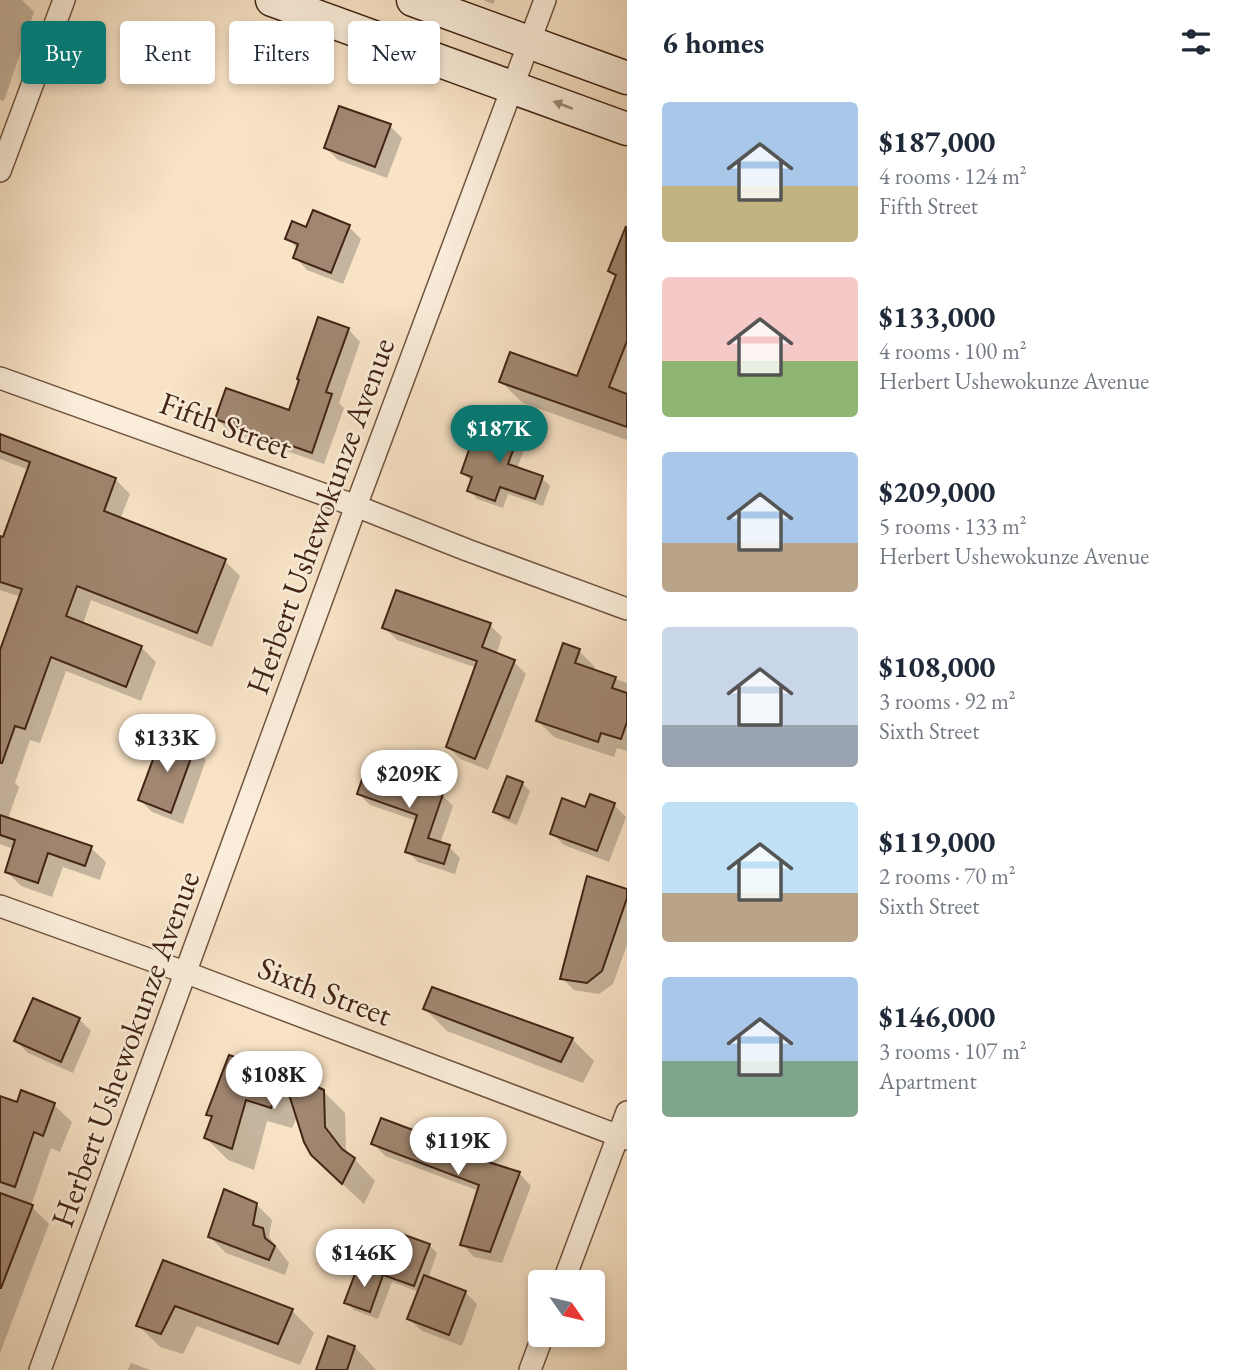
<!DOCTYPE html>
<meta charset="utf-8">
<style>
:root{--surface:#fff;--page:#f2f2f3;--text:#1f2937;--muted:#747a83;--accent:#0f766e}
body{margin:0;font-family:"EB Garamond",serif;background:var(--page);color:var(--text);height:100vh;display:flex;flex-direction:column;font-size:26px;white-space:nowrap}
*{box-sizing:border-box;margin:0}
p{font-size:23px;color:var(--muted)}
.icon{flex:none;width:38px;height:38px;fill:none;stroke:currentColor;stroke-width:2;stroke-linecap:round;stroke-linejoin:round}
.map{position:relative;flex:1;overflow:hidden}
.side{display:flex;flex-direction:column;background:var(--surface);width:623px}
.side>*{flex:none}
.guide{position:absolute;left:21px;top:21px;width:500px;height:63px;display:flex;gap:14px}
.needle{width:46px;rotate:124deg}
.buttons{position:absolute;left:528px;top:1270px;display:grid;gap:14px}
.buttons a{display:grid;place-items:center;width:77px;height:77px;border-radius:7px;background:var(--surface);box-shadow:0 4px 10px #0003;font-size:35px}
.price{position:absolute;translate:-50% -60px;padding:0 16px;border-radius:24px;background:#fff;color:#222;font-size:23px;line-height:46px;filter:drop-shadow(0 2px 4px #0008)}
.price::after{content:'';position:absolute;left:50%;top:42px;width:21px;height:16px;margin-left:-10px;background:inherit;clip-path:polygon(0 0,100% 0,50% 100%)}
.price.active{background:var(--accent);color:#fff}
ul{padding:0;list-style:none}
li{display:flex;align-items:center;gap:21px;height:175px;padding:0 35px}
li span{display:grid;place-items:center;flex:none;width:196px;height:140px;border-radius:7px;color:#555}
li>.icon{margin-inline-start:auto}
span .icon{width:84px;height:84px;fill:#fffc;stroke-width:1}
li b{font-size:30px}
h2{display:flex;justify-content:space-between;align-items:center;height:84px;padding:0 35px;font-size:30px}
.tag{padding:0 24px;border-radius:7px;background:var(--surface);box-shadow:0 4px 10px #0003;font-size:24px;line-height:63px}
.tag.active{background:var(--accent);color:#fff}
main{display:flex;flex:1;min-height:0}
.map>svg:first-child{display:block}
</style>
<main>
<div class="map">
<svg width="627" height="1370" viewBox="0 0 627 1370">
<rect width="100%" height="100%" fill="#f8e3c6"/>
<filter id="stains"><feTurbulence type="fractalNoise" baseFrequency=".00286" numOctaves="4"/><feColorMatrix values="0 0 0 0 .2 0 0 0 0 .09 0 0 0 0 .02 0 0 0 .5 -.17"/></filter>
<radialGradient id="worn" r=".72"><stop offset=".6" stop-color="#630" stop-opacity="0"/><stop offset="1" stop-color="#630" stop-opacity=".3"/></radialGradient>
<!-- shadow -->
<g fill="#0003">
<polygon points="0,0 22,0 34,12 4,101 0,100"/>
<polygon points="483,0 495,0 493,4"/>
<polygon points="390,126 402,138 387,178 338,160 326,148"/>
<polygon points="349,227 361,239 343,284 307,270 295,257 298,249 287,238"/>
<polygon points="627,229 627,440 523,403 501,382 578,378 617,278 610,271"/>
<polygon points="348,329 360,342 339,403 344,408 324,464 229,431 217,419 290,412"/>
<polygon points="521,428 529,436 517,469 542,478 550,486 543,506 508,494 503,508 477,499 469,490 471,481 463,473 485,451"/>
<polygon points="0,436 115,479 130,494 120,520 225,561 240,576 212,647 91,600 83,624 141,647 156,662 141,701 66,671 40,743 30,740 15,783 19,787 8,819 91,848 106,862 100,880 63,867 52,897 21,886 7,872 14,849 0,844 0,655 21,597 0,590 0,538 4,539 29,470 0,459"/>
<polygon points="490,625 502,637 496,655 514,662 526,674 488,770 460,759 448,747 477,668 397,640 384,627"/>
<polygon points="579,651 595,667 593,671 627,683 627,751 617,748 614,757 554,737 538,721"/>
<polygon points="194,748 206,760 183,824 152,812 140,800"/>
<polygon points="522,783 530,791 517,825 503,819 495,811"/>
<polygon points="359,794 442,795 453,806 440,844 449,847 460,858 455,874 418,862 407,851 417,821 370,805"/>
<polygon points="614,805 626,817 609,862 564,845 552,833 586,809"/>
<polygon points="588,879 627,891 627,945 613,984 599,994 574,990 562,978"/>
<polygon points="425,1009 572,1039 594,1061 583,1083 447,1031"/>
<polygon points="79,1019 91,1031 73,1073 28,1053 16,1041"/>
<polygon points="230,1057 300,1081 323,1091 345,1113 346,1150 375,1181 364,1204 335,1177 298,1115 292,1128 267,1121 254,1170 228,1160 206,1138 213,1119 208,1114"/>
<polygon points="0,1098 18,1104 54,1105 72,1122 60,1152 51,1148 31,1206 49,1224 0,1353"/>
<polygon points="382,1120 480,1157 485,1162 519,1173 531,1186 502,1263 474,1257 462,1244 479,1191 385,1156 373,1143"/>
<polygon points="256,1204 272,1220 269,1237 289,1263 285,1275 226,1253 210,1237"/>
<polygon points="400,1236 429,1245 437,1253 428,1279 465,1292 477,1304 462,1346 422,1331 409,1319 419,1292 392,1282 378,1319 354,1310 346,1302 359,1268 384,1277"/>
<polygon points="164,1262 292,1311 314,1333 300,1365 197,1326 183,1354 160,1347 138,1325"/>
<polygon points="355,1347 376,1370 318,1370"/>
<polygon points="131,1363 150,1370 128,1370"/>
</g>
<!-- building -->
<g fill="#a18771" stroke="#432414" stroke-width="2">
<polygon points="339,106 391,124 375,167 324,148"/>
<polygon points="313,210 350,225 331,273 293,258 298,244 285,239 292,221 306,227"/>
<polygon points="626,226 627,341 609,387 627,394 627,427 499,382 510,352 577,376 616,275 608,271"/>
<polygon points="318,317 349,328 326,392 332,394 312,453 215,419 226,388 289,410 299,380 297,379"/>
<polygon points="495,417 522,426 508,464 543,476 535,499 500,487 495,501 467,491 472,477 461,473 471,444 484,449"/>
<polygon points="0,434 116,478 104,511 226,559 197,633 77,586 66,616 142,646 126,687 51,657 25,729 15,726 2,763 0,763 0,650 22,589 0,582 0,536 3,537 30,462 0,451"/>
<polygon points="396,590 491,623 482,647 515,660 475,759 446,747 477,661 382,628"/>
<polygon points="563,643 580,649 575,663 616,677 612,688 627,693 627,722 621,739 601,733 598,742 536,721"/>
<polygon points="162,735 195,747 171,813 138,800"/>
<polygon points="366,768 443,794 428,838 450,845 444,864 405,852 417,815 357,794"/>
<polygon points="507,776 523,782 509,818 493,812"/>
<polygon points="590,794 615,803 597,851 550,834 562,798 585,807"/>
<polygon points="0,815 92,846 85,866 48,853 38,883 5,872 15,840 0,835"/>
<polygon points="587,876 627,889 627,898 602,971 587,983 560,979"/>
<polygon points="432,987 573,1038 561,1062 423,1009"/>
<polygon points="33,998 80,1018 61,1062 14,1041"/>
<polygon points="229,1055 301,1079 324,1090 325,1127 342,1149 355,1158 342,1184 311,1155 304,1142 283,1075 271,1108 246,1100 232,1149 204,1138 212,1116 206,1115"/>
<polygon points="21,1090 55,1103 43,1136 34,1132 15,1187 0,1182 0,1096 17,1102"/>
<polygon points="381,1118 480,1155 479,1159 520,1172 490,1252 460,1245 479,1185 371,1144"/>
<polygon points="224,1189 257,1203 253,1225 263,1228 265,1238 275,1246 269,1260 208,1237"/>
<polygon points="0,1193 33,1205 1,1288 0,1288"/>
<polygon points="399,1233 430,1244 414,1286 383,1275"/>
<polygon points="163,1260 293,1309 278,1344 175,1306 161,1334 136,1326"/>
<polygon points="358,1266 383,1275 370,1312 344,1303"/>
<polygon points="424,1275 466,1291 449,1335 407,1319"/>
<polygon points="328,1336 355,1346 347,1370 316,1370"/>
</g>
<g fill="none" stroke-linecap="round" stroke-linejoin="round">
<defs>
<g id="street">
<polyline points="0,171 64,0"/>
<polyline points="0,378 356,506 467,550 627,609"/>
<polyline points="0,906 187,973 627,1139"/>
<polyline points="563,1283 627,1112"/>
<polyline points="40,1370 356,506 545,0"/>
<polyline points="530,1370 543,1335"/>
</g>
<g id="secondary">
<polyline points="272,0 627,129"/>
<polyline points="413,0 627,78"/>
</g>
</defs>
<!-- street casing -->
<use href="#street" stroke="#705440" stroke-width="24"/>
<!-- secondary casing -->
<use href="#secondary" stroke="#432414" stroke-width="35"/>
<!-- street -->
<use href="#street" stroke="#faedda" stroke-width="21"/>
<!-- secondary -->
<use href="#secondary" stroke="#faedda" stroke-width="32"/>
</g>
<!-- one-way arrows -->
<defs><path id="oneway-solid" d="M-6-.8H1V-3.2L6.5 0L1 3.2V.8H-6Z" transform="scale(1.75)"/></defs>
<use fill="#9e8877" href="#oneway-solid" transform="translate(563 105) rotate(-159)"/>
<g text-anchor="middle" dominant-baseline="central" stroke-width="5" stroke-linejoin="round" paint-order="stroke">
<!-- street labels -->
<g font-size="32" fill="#432414" stroke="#faedda">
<text transform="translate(226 425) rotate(20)">Fifth Street</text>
<text transform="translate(320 516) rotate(-70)">Herbert Ushewokunze Avenue</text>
<text transform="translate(325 991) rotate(21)">Sixth Street</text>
<text transform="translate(125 1049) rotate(-70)">Herbert Ushewokunze Avenue</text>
</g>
</g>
<rect width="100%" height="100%" filter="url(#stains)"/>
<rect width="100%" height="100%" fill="url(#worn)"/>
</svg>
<div class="buttons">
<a><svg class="needle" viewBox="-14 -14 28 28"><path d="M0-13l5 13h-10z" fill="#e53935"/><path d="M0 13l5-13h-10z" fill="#747a83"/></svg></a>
</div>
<b class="price active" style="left:499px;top:465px">$187K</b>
<b class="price" style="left:167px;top:774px">$133K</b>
<b class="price" style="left:409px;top:810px">$209K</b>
<b class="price" style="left:274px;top:1111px">$108K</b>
<b class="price" style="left:458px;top:1177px">$119K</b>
<b class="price" style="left:364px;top:1289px">$146K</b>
<div class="guide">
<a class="tag active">Buy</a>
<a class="tag">Rent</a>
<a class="tag">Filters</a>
<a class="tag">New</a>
</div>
</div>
<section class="side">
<h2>6 homes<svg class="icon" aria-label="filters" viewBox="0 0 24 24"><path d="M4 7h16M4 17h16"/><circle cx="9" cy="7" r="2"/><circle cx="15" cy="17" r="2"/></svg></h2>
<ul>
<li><span style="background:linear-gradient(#a9c7e8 60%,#c2b280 0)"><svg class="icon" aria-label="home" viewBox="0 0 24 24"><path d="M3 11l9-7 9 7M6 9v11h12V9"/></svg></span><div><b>$187,000</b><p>4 rooms · 124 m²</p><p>Fifth Street</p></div></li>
<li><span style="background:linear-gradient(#f6c9c9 60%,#8fb573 0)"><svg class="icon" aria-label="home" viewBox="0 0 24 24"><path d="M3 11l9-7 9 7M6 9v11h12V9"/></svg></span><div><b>$133,000</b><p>4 rooms · 100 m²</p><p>Herbert Ushewokunze Avenue</p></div></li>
<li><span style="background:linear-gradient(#a9c7e8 65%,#b9a48a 0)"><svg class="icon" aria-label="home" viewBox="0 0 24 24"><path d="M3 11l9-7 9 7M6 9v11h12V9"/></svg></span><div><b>$209,000</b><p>5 rooms · 133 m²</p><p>Herbert Ushewokunze Avenue</p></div></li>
<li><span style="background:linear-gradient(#c9d6e8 70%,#9aa5b1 0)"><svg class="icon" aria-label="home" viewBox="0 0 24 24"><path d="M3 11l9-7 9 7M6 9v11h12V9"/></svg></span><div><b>$108,000</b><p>3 rooms · 92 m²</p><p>Sixth Street</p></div></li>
<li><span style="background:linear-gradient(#bfe0f5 65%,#b9a48a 0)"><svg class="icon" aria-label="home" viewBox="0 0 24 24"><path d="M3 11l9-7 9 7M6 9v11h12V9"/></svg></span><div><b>$119,000</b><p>2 rooms · 70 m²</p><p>Sixth Street</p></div></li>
<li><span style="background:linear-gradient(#a9c7e8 60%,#7fa58c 0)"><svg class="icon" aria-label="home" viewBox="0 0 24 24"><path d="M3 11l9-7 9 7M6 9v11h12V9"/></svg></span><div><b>$146,000</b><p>3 rooms · 107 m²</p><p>Apartment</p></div></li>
</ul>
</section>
</main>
